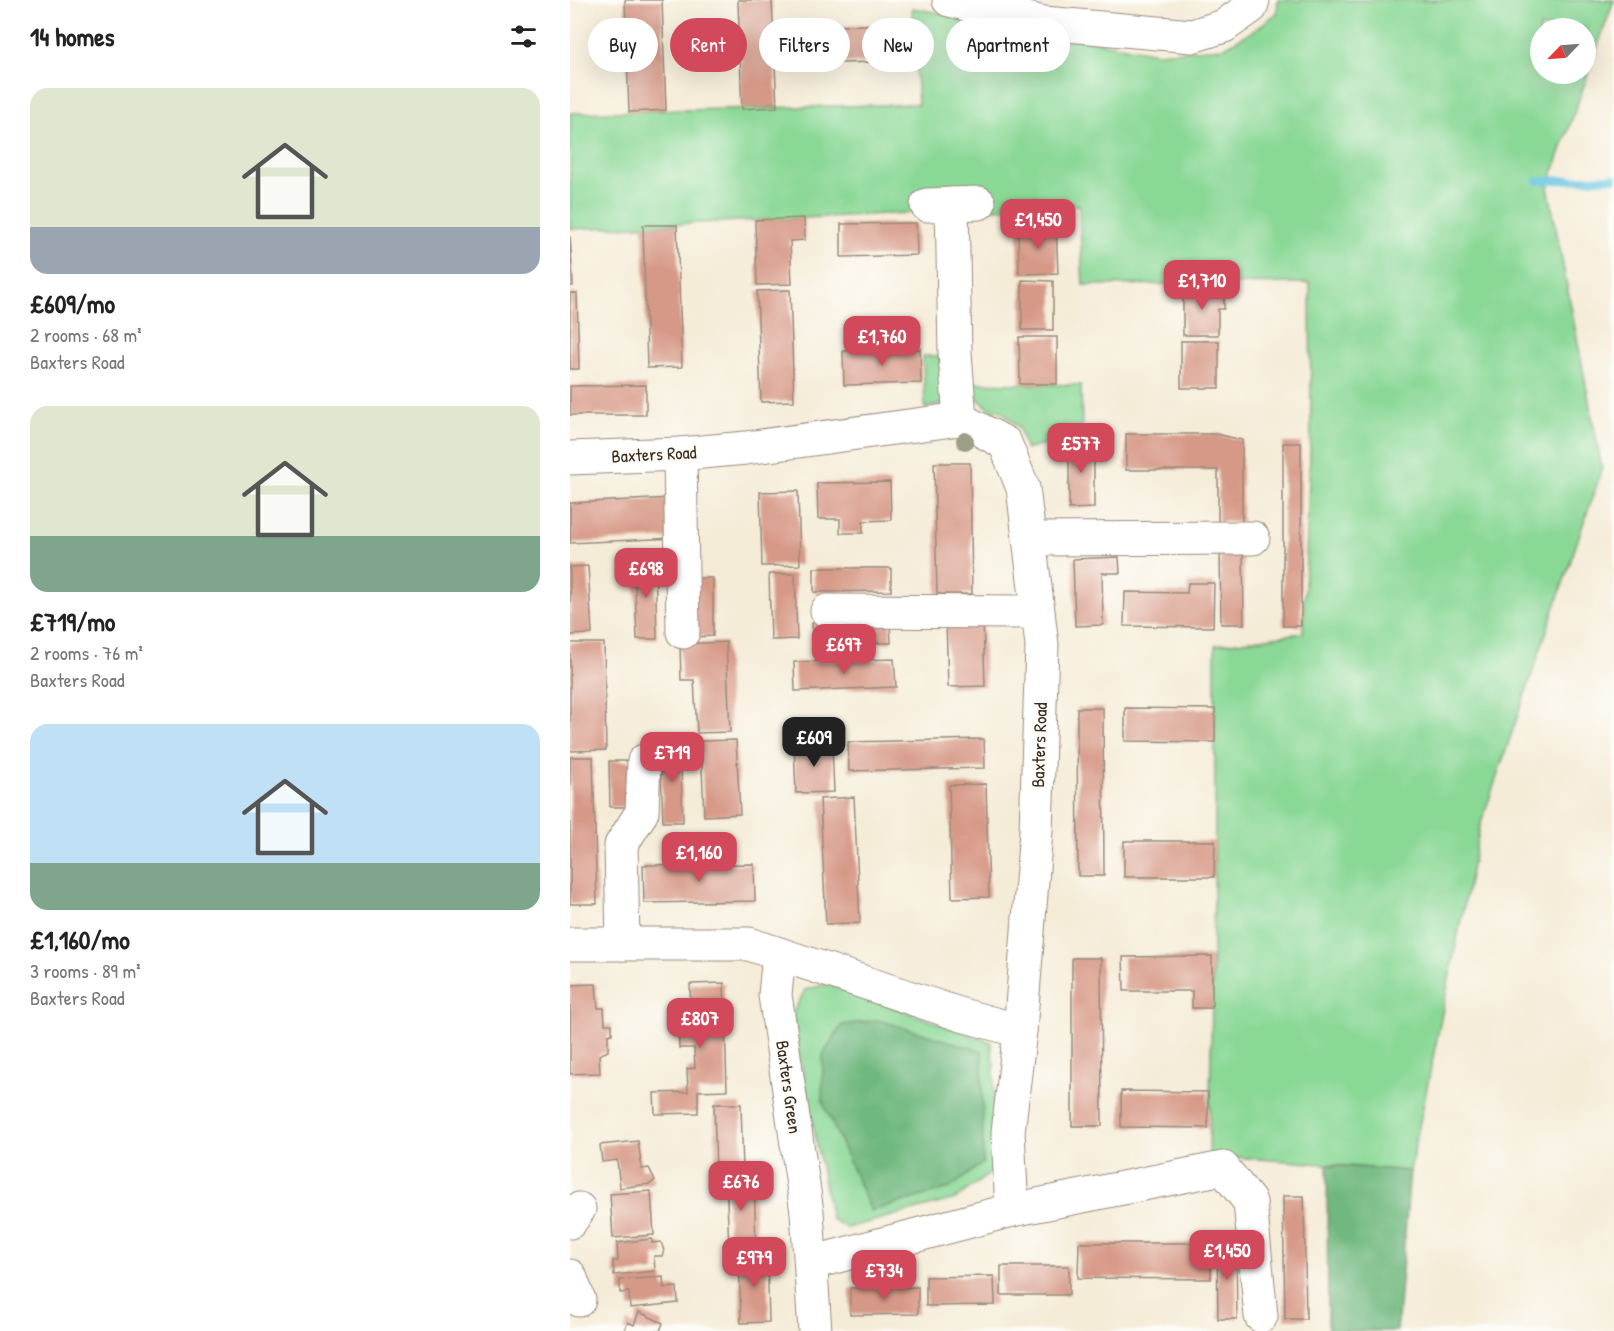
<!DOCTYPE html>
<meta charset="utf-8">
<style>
:root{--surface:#fff;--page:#f2f2f2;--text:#222;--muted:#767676;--accent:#d1495b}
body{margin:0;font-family:"Patrick Hand",sans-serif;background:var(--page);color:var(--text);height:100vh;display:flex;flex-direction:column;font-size:22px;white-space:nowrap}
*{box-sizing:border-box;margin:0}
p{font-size:20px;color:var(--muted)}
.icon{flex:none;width:33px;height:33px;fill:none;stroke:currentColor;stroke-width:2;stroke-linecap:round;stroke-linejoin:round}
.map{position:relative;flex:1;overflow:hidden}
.panel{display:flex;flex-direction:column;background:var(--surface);width:570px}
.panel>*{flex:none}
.banner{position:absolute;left:18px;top:18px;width:570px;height:54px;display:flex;gap:12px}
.needle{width:39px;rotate:245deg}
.buttons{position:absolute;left:960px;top:18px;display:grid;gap:12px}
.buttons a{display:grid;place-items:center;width:66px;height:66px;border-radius:50%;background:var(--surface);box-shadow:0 6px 24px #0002;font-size:30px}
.price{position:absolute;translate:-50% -51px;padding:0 14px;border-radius:12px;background:var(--accent);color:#fff;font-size:20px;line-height:39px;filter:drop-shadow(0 2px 3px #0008)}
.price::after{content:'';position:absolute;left:50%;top:36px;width:18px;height:14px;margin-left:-9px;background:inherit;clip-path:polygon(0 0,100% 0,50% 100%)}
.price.current{background:#222;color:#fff}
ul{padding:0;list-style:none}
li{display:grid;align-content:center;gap:12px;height:318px;padding:0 30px}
li span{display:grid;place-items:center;height:186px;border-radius:18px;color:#555}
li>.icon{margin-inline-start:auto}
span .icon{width:108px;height:108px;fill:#fffc;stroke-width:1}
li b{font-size:26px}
h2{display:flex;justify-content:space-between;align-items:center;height:72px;padding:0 30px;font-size:26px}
.pill{padding:0 21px;border-radius:27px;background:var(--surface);box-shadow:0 6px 24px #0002;font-size:21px;line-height:54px}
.pill.current{background:var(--accent);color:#fff}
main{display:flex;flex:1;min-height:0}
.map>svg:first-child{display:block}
</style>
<main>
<section class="panel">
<h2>14 homes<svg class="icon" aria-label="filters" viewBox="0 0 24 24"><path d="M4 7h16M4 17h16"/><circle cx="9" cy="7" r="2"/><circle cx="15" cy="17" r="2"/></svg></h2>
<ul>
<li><span style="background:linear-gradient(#dfe7d0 75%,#9aa5b1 0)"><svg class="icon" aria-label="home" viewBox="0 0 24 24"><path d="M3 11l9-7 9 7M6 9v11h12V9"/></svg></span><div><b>£609/mo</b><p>2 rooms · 68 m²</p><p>Baxters Road</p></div></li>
<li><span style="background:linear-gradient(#dfe7d0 70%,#7fa58c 0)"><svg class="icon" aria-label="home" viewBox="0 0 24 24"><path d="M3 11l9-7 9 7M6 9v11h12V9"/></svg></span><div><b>£719/mo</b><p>2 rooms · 76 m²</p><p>Baxters Road</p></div></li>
<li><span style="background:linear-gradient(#bfe0f5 75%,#7fa58c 0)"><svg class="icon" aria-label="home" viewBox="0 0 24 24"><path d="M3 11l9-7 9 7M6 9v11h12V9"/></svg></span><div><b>£1,160/mo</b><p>3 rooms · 89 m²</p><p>Baxters Road</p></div></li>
</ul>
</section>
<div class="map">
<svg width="1044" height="1331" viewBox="0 0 1044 1331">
<rect width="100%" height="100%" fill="#fdfcf7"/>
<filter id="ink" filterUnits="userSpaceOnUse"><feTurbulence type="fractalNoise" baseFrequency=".0167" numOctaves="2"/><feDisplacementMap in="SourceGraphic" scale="12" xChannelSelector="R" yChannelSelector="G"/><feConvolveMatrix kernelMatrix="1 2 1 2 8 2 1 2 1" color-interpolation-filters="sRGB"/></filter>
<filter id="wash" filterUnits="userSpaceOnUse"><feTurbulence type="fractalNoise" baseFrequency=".008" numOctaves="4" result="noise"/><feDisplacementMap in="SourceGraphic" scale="24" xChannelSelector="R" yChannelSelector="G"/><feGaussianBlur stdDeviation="1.35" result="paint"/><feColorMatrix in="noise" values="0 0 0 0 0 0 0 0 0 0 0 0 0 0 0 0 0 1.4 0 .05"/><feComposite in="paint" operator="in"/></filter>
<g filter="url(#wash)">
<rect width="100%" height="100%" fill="#f5ecd8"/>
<!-- green -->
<g fill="#8ad896" stroke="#62815a" stroke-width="1.5" fill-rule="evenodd">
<path d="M708,0H1044L978,187L1032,469L910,826L840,1171L639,1155L645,841V645L733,633L741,429L740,283L513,285L509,205L0,229V113L348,104L342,8L587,53L653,48L683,31L707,13ZM970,28H1016V74H970Z"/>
<polygon points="353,356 370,356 375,398 371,404 355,408"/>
<polygon points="403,383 511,385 512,431 456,450 449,428 432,411 420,409 408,399"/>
<polygon points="257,984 421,1042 424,1065 423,1171 385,1199 277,1228 261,1219 222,1015 235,990"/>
</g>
<!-- forest -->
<g fill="#6fb87f" stroke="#55714e" stroke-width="1.5">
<polygon points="308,1020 412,1051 413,1163 380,1188 301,1211 252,1100 253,1055 272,1025"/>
<polygon points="757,1165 840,1171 827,1331 758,1331"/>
</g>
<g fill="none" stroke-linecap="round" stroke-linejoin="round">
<!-- stream -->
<polyline stroke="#62c2e0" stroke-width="8" points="968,181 1044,178"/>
</g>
<g id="blocks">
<!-- building -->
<g fill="#d79987">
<polygon points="55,0 92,0 96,110 59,112"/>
<polygon points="168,0 202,0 207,107 172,109"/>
<polygon points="336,23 338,61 271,63 270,26"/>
<polygon points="234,218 235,240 220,241 222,284 187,285 185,220"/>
<polygon points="346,223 347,255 271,257 271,224"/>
<polygon points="73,225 107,225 112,367 77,368"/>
<polygon points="486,226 488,273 449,274 448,227"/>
<polygon points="0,236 3,286 0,286"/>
<polygon points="452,280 483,281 483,330 452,330"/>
<polygon points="613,289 654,289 654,309 648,309 648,335 613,335"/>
<polygon points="220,290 224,401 191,402 187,291"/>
<polygon points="0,293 7,293 9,369 0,369"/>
<polygon points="449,337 487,337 487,384 450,384"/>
<rect x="611" y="341" width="38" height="47"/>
<polygon points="350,349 351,383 274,385 273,351"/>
<polygon points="76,385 76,415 0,415 0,386"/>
<polygon points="556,434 647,434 672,440 672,522 648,522 648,470 556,470"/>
<polygon points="499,439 524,439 524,508 499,509"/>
<rect x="713" y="443" width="18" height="183"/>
<polygon points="364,463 400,463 402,594 367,594"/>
<polygon points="320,482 321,520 293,521 293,533 270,533 270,519 248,519 247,483"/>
<polygon points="228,491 230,565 192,566 190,492"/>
<polygon points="103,498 105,538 0,543 0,503"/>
<polygon points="650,549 673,549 674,624 651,624"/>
<polygon points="549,557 550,573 532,573 533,625 505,626 503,559"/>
<polygon points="85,560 87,639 67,639 64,561"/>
<polygon points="18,566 22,634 0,635 0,567"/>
<polygon points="244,568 321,568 321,591 244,592"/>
<polygon points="199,574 225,574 227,639 201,640"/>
<polygon points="123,578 143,578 143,636 124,637"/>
<polygon points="618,583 644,583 643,627 554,626 555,592 617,593"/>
<polygon points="413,618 415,686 378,687 376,619"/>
<polygon points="320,622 321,643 243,643 242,623"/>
<polygon points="156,642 160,732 127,733 124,680 111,680 110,644"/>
<polygon points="0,643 34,643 36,750 0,751"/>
<polygon points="324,659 326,687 225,691 224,662"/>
<polygon points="507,708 533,708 534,876 508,876"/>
<polygon points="555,708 645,709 645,742 555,741"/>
<polygon points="414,739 415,768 279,771 278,742"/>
<polygon points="166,740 170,814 134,816 131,741"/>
<polygon points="110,743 113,822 93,822 90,744"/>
<polygon points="262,744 264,792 226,793 224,745"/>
<polygon points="0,757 23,757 27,904 0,904"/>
<polygon points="39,761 64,761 65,807 40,807"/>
<polygon points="416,784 419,897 382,898 379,785"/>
<polygon points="284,797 290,923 256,924 250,799"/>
<polygon points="554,841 645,841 644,877 554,877"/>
<polygon points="184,864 185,901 74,903 73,865"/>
<polygon points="642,956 642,1008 622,1008 622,991 554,991 553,957"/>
<polygon points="502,958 531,958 532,1126 502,1126"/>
<polygon points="154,983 157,1090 128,1091 128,1113 85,1114 84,1093 118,1092 117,1069 125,1068 124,1048 109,1048 108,1016 121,1015 120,984"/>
<polygon points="26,984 28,1008 34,1008 35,1024 42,1024 42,1034 38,1035 38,1051 29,1055 30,1073 0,1074 0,985"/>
<polygon points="551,1091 638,1092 638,1128 551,1127"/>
<polygon points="144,1104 171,1104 173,1171 146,1172"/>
<polygon points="68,1141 72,1169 79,1168 85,1180 80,1184 50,1188 47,1160 32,1162 30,1145"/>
<polygon points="184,1178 186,1246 159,1247 156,1179"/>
<polygon points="81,1191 84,1235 43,1238 40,1194"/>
<polygon points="713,1196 734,1196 736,1319 715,1319"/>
<polygon points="82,1239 82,1243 91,1242 94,1251 92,1256 84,1256 85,1271 44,1275 43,1261 48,1261 47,1243"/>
<polygon points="509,1243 641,1243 641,1279 508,1278"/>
<polygon points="647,1243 666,1243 667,1319 648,1319"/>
<polygon points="197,1252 199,1322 171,1323 169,1253"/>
<rect x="431" y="1266" width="68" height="29"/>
<polygon points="424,1276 425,1305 356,1306 356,1277"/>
<polygon points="93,1277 94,1288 107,1287 108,1303 60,1308 59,1292 50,1293 50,1280"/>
<polygon points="348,1287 348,1314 280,1315 280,1288"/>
<polygon points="69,1312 93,1323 90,1331 54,1331 58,1322 64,1325"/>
</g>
</g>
</g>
<g filter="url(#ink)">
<use href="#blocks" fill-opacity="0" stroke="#988b7b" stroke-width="1.5"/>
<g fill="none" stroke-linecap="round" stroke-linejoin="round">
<defs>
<g id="minor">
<polyline points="379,0 474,23 622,36 654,26 681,7 683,0"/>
<polyline points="382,204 385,353 390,419"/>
<polyline points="357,205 409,203"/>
<polyline points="110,454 113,632"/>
<polyline points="0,458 110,454 176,448 390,419 435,443 453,488 472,645 466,831 450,1031 392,1015 179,944 0,944"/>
<polyline points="459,539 683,538"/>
<polyline points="257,611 468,612"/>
<polyline points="53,944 51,845 72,812 74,761"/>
<polyline points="209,954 205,995 237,1212 245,1331"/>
<polyline points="442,1210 438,1132 450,1031"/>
<polyline points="0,1222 9,1209"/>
<polyline points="241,1263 442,1210 653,1168 680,1202 691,1316"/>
<polyline points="0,1276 9,1300"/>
</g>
</defs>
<!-- minor casing -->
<use href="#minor" stroke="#988b7b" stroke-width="35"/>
<!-- minor -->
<use href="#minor" stroke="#fff" stroke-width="33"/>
</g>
<!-- trees -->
<circle fill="#9c9e86" cx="395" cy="441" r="9"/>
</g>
<g text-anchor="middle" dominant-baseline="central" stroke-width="5" stroke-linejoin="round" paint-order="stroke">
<!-- street labels -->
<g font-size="18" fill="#3b2a1e" stroke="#fdfcf7">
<text transform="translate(84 454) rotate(-3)">Baxters Road</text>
<text transform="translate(469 745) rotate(-88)">Baxters Road</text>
<text transform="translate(219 1087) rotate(82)">Baxters Green</text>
</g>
</g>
</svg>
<div class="buttons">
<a><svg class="needle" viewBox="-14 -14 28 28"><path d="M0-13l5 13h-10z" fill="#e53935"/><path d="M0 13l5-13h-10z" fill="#767676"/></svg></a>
</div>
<b class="price" style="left:468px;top:250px">£1,450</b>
<b class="price" style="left:632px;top:311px">£1,710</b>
<b class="price" style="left:312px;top:367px">£1,760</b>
<b class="price" style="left:511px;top:474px">£577</b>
<b class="price" style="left:76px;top:599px">£698</b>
<b class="price" style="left:274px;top:675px">£697</b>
<b class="price current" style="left:244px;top:768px">£609</b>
<b class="price" style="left:102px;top:783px">£719</b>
<b class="price" style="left:129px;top:883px">£1,160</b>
<b class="price" style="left:130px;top:1049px">£807</b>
<b class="price" style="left:171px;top:1212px">£676</b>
<b class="price" style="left:657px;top:1281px">£1,450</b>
<b class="price" style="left:184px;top:1288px">£979</b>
<b class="price" style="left:314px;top:1301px">£734</b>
<div class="banner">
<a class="pill">Buy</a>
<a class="pill current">Rent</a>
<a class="pill">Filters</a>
<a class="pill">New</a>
<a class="pill">Apartment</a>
</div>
</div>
</main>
